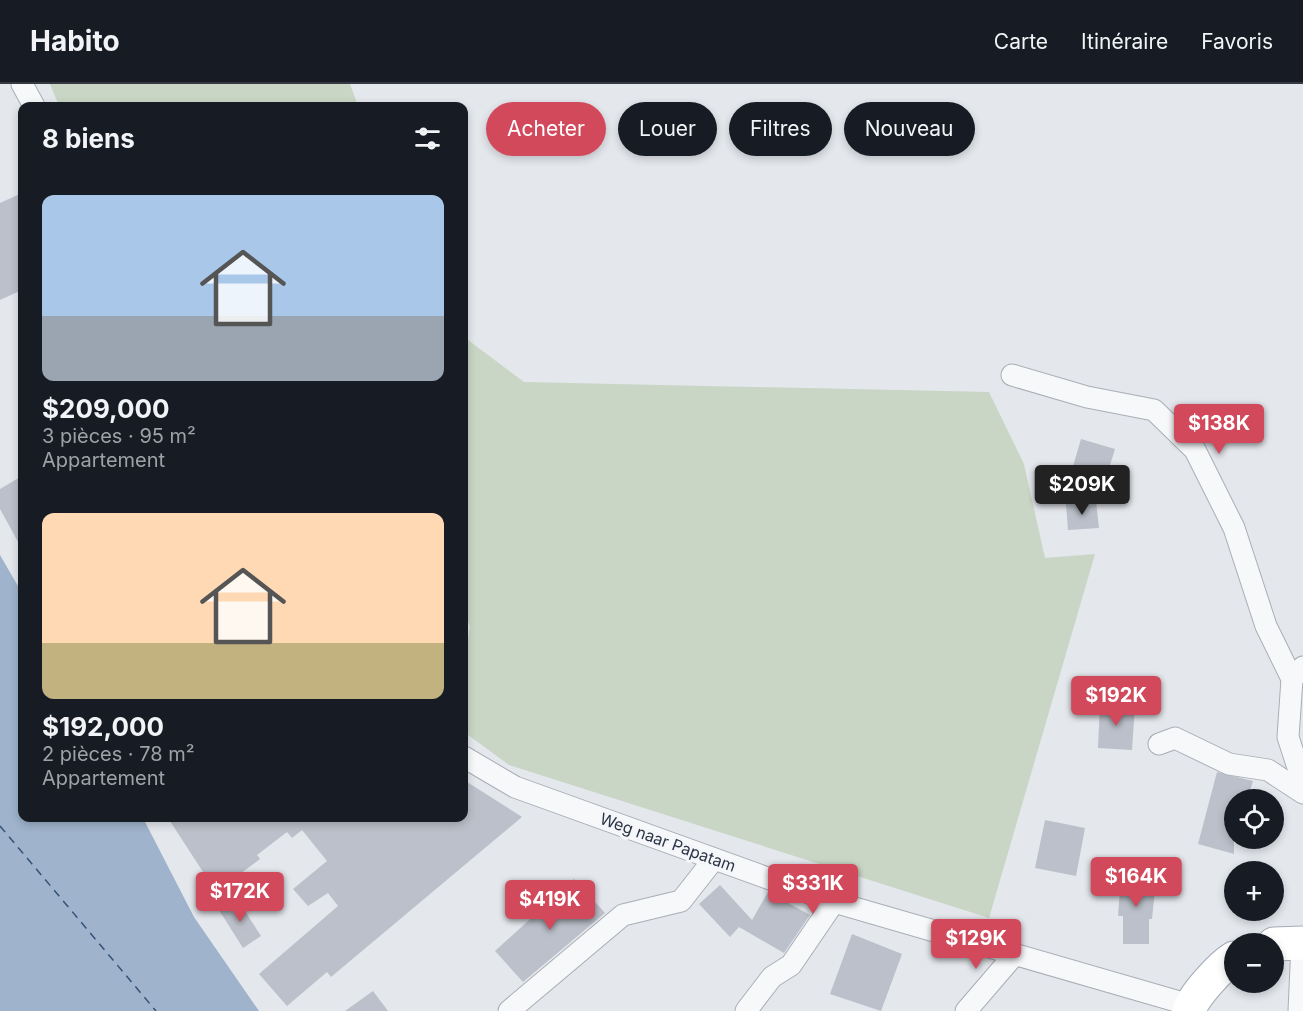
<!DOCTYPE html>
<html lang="fr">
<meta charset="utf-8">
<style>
:root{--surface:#171b24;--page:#20242c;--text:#f1f3f6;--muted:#9ea1a6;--line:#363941;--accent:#d1495b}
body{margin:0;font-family:Inter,sans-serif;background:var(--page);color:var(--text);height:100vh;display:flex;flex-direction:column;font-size:22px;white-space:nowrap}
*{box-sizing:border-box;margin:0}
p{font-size:20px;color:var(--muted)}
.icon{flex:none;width:33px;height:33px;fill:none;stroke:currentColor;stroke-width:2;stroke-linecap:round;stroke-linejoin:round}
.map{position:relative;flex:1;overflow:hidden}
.drawer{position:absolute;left:18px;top:18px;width:450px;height:720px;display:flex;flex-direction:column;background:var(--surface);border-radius:12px;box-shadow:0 3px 9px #0003}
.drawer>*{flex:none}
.top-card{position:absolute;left:486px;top:18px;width:570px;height:54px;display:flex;gap:12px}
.buttons{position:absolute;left:1224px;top:705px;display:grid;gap:12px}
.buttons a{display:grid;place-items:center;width:60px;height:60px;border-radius:50%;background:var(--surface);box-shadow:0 3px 9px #0003;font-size:30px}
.price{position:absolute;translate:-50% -51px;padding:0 14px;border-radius:6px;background:var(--accent);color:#fff;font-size:20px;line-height:39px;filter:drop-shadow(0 2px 3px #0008)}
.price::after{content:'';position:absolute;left:50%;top:36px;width:18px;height:14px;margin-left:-9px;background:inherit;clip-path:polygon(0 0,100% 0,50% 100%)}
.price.active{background:#222;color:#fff}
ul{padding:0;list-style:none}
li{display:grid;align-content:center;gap:12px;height:318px;padding:0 24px}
li span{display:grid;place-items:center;height:186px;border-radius:12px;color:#555}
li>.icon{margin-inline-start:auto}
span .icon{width:108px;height:108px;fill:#fffc;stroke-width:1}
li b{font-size:26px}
h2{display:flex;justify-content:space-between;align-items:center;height:72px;padding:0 24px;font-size:26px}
.pill{padding:0 21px;border-radius:27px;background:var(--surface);box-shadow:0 3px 9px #0003;font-size:21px;line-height:54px}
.pill.active{background:var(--accent);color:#fff}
header{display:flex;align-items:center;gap:36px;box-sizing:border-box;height:84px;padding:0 30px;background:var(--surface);border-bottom:2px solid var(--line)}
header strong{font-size:28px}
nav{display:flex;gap:33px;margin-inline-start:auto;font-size:21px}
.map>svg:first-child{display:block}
</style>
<header>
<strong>Habito</strong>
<nav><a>Carte</a><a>Itinéraire</a><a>Favoris</a></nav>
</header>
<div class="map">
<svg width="1303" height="927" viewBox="0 0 1303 927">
<rect width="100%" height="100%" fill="#e4e7ec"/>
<!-- green -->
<g fill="#c9d6c5">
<polygon points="50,0 350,0 358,22 59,22"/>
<polygon points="464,253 524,298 989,308 1024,380 1045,474 1095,470 989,834 509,681 464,648 464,580 470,542 464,530"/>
</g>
<!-- water -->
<polygon fill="#9fb4cc" points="0,471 22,509 22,734 143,734 194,833 259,927 0,927"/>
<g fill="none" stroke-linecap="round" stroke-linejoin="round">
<!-- ferry -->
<polyline stroke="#34527a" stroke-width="1.5" stroke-dasharray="8 6" stroke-linecap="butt" points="0,742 156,927"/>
</g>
<!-- building -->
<g fill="#bbc0ca">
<polygon points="22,109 22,206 0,216 0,119"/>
<polygon points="1081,355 1115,365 1104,400 1071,389"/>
<polygon points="22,392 22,465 0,425 0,405"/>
<polygon points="1096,417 1099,444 1068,446 1066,420"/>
<polygon points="1100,620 1135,622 1132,666 1098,664"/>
<polygon points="1217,688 1253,697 1247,716 1234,716 1234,770 1198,760"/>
<polygon points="464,696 522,733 331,893 327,888 287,922 259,890 338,822 328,809 308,822 293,805 327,777 302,746 292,754 287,748 257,771 260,775 216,808 168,734 464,734"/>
<polygon points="1045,736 1085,744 1076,792 1035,784"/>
<polygon points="1121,792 1156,795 1152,835 1149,835 1149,860 1123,860 1123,832 1118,832"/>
<polygon points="574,795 605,829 523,898 495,867"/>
<polygon points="720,801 752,836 768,808 810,831 784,869 739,843 730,853 699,820"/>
<polygon points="237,815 261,852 243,864 219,826"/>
<polygon points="852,850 902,870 881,927 830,910"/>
<polygon points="373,907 388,927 345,927"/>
</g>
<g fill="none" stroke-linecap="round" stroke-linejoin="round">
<defs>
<g id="street">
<polyline points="22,0 34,22"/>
<polyline points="1012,291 1087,313 1154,326 1195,366 1234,444 1266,542 1292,595"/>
<polyline points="1303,583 1292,595 1288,653 1303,699"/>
<polyline points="1159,660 1175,654 1229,680 1268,686 1303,709"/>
<polyline points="464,673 515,703 834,818 1190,921"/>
<polyline points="509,927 623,831 681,817 714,775"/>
<polyline points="746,927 772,893 791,881 834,818"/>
<polyline points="966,927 1015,870"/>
<polyline points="1299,927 1302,859"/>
</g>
<g id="primary">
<polyline points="1274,860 1303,859"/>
<path d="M1189,927C1193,912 1221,882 1234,874"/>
</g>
</defs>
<!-- street casing -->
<use href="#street" stroke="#a9aeb7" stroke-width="23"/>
<!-- primary casing -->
<use href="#primary" stroke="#a3abb8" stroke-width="35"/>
<!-- street -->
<use href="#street" stroke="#f7f8fa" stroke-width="21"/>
<!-- primary -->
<use href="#primary" stroke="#fff" stroke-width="33"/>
</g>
<g text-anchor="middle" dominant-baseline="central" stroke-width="6" stroke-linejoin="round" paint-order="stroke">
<!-- street labels -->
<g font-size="16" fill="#2b3445" stroke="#f4f6f9">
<text transform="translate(668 758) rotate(20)">Weg naar Papatam</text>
</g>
</g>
</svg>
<div class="buttons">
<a><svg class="icon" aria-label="locate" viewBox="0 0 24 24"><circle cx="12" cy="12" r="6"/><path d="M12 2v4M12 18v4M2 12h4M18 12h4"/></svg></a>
<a>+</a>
<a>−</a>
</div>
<b class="price" style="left:1219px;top:371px">$138K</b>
<b class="price active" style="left:1082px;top:432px">$209K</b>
<b class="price" style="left:1116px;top:643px">$192K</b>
<b class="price" style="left:1136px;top:824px">$164K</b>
<b class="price" style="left:813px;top:831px">$331K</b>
<b class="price" style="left:240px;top:839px">$172K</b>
<b class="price" style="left:550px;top:847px">$419K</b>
<b class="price" style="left:976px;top:886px">$129K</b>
<div class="top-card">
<a class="pill active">Acheter</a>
<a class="pill">Louer</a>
<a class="pill">Filtres</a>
<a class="pill">Nouveau</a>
</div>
<section class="drawer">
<h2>8 biens<svg class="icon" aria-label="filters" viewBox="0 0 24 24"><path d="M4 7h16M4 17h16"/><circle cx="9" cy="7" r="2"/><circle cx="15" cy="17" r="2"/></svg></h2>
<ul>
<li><span style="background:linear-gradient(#a9c7e8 65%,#9aa5b1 0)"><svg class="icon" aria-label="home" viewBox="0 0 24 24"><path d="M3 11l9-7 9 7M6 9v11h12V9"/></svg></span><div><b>$209,000</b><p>3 pièces · 95 m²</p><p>Appartement</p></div></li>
<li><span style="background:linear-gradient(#ffd9b3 70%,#c2b280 0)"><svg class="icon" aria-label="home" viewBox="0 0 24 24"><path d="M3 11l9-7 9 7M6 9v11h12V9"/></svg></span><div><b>$192,000</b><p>2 pièces · 78 m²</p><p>Appartement</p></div></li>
</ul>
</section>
</div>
